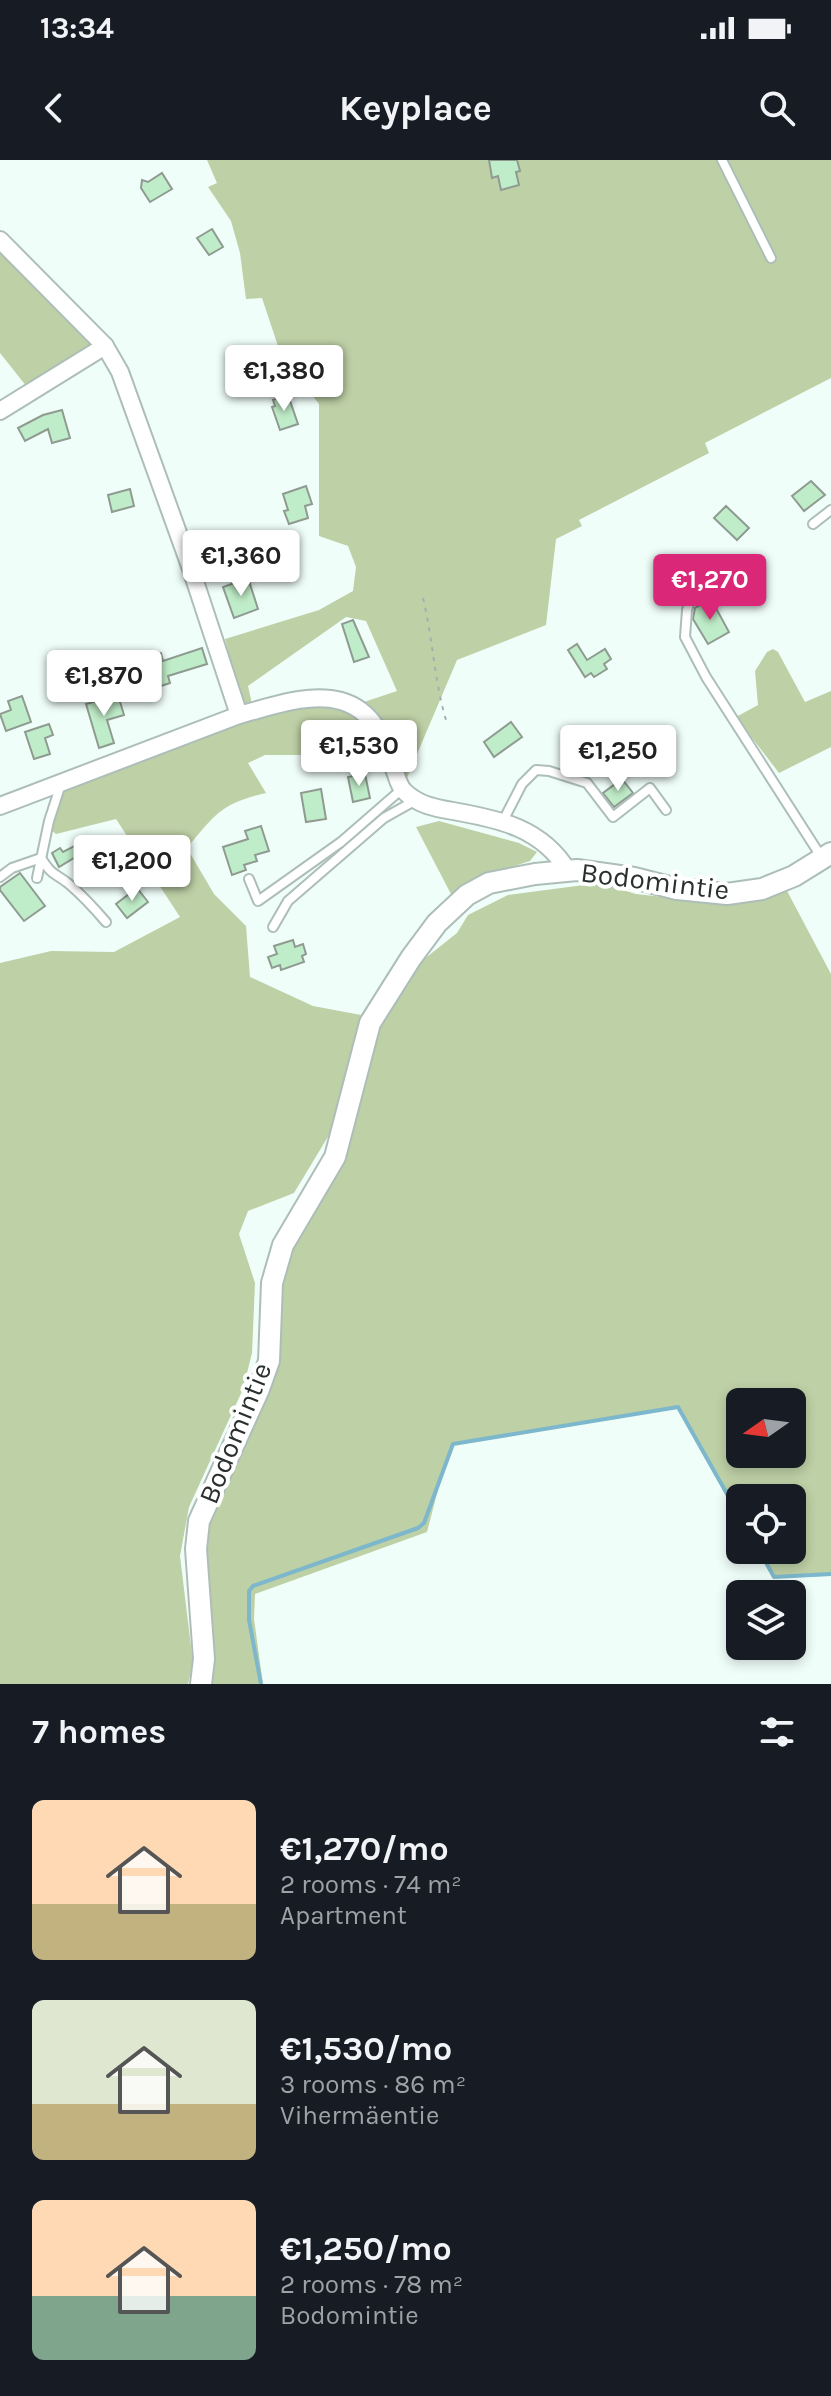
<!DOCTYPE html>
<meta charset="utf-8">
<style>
:root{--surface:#171b24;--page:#242831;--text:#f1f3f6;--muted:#9ea1a6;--accent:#db2777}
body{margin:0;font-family:Karla,sans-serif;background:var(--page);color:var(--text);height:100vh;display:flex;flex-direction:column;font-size:30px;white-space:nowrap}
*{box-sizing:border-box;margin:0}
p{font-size:26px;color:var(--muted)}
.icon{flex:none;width:44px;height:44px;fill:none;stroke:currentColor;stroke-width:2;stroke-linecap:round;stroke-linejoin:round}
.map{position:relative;height:1524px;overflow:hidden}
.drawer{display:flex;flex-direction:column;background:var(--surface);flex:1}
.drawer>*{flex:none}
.needle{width:52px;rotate:256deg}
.fabs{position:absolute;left:726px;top:1228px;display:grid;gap:16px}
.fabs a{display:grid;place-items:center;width:80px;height:80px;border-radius:12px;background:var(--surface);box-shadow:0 4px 12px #0003;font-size:40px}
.price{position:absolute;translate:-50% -68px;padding:0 18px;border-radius:8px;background:#fff;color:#222;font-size:26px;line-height:52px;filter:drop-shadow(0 2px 4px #0008)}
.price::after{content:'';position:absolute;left:50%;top:48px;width:24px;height:18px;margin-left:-12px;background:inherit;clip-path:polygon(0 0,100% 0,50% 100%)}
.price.selected{background:var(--accent);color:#fff}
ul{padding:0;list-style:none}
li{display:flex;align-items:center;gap:24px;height:200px;padding:0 32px}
li span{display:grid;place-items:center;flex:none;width:224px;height:160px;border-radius:12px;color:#555}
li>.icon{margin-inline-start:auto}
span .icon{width:96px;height:96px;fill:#fffc;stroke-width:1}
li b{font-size:34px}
h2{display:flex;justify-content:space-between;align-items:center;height:96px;padding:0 32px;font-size:34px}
.status{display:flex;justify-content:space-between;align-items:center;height:56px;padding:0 40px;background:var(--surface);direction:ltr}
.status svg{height:22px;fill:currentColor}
header{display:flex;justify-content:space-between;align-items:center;height:104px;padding:0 32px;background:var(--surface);font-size:36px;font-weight:700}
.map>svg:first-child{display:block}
</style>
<div class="status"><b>13:34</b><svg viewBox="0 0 49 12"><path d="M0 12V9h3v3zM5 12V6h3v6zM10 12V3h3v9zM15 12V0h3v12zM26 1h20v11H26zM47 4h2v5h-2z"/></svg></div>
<header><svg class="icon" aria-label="back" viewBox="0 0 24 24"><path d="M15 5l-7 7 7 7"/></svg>Keyplace<svg class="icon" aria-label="search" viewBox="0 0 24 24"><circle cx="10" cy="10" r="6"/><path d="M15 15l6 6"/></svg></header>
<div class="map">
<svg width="831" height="1524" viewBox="0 0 831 1524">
<rect width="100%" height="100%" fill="#f0fefa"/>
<!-- green -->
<g fill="#bed0a6" fill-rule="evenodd">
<polygon points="207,0 831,0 831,218 705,283 709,293 579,360 582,366 556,379 546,465 457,500 406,620 388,566 364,542 397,531 366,461 346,457 248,526 252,544 242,546 225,479 319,450 353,431 356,407 348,386 319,376 319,244 305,226 289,219 262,138 246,139 240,93 231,61 208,27 217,23"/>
<polygon points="0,88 97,183 27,227 0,193"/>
<polygon points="773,489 778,492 805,542 831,531 831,587 779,613 736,557 758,545 755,511 767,492"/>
<path d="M317,544L335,545L372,565L381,591L325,612L315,595H265L248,603L266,633C222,643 215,654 187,688L214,734L246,766L250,817L313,846L361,855L358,879L329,975L294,1033L248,1051L239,1074L255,1123L252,1193L243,1229L189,1347L180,1396L193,1503L188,1524H0V803L51,791L114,792L180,757L116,659L56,674L50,669L65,629L278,549Z"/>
<polygon points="439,661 519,683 537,692 530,701 496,712 451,734 416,667"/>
<path d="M599,723L636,734L690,740L786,729L831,814V1416L774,1417L759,1390H792V1338H740V1357L678,1247L458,1282L453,1284L446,1299L427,1372L255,1434L254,1459L263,1524H206L205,1367L270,1223L280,1116L292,1087L338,1012L352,973L368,898L384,856L423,800L457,773L468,755L508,735ZM740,1242H792V1294H740Z"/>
</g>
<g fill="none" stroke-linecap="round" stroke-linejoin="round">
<!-- stream -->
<g stroke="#7db7cc" stroke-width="4">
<polyline points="759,1390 774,1417 831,1414"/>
<polyline points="261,1524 249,1460 249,1431 253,1426 418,1368 424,1363 453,1284 678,1247 740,1357"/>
</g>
</g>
<!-- building -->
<g fill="#c0edc9" stroke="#8f9b91" stroke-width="2">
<polygon points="489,0 517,0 520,11 516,12 519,25 501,30 498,16 492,18"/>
<polygon points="162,13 172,29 150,42 141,28 142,20 148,22"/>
<polygon points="212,69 223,87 209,95 197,78"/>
<polygon points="288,235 298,264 280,270 272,247 275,246 273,240"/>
<polygon points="62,250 70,278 52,283 48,269 25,281 18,268 43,255"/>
<polygon points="811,321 825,335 804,351 792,336"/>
<polygon points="306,326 312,344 305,346 308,358 289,364 284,351 288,350 283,334"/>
<polygon points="130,329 134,346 112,352 108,335"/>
<polygon points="726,346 749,368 737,380 714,358"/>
<polygon points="248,418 258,449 234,458 223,427"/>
<polygon points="711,439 729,472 708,484 693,459 695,448"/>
<polygon points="353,460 369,497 354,502 342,464"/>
<polygon points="577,484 587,500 605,489 611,499 604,504 607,509 594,517 591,513 585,517 568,490"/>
<polygon points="202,488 207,504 168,516 170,523 155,528 145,498 161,493 163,501"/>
<polygon points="118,535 124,555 107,560 114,583 99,588 86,544"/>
<polygon points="22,536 31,562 6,571 0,554 11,550 8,541"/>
<polygon points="511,562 522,577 494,597 484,582"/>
<polygon points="49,564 53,575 45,578 50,594 34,599 25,572"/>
<polygon points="365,614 370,638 353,642 348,617"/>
<polygon points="622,619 633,633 614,647 603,633"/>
<polygon points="321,629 326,659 306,662 301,633"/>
<polygon points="261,666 269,691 255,695 257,701 244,705 246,710 232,715 223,687 248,679 245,671"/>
<polygon points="90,678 98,693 77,704 74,698 59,707 52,693 60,688 63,692"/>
<polygon points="20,713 45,746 24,761 0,730 0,727"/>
<polygon points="137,728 148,742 127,758 116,744"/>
<polygon points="293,780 295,787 303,784 306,794 302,796 304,802 281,810 280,805 272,808 268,797 277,794 274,786"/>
</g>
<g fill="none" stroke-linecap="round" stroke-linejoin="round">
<defs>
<g id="service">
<polyline points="722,0 771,98"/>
<polyline points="813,364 831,350"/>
<polyline points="694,428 687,450 685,477 706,517 822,698"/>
<polyline points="503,661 522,624 536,610 549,611 587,623 613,657 650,628 666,650"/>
<path d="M0,717L12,708L41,698C53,717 54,712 69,724C83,736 94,748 106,762"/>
<polyline points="37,718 49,661 61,624"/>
<polyline points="249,719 258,741 341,682 402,629"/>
<polyline points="273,767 288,741 384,658 416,640"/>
</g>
<g id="minor">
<path d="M0,80L105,186L120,212L190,406L239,555C270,547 309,532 341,541C373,550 385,579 394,609C397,616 398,625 404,631C418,645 435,648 453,651C499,659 542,668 568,711"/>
<polyline points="0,251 105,186"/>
<polyline points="0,646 239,555"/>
</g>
<polyline id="tertiary" points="201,1524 204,1499 196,1389 199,1361 259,1229 269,1201 272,1123 283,1085 335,997 370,863 411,798 437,763 467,735 489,723 535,714 577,710 634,718 677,729 727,734 762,729 794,716 831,693"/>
</defs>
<!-- service casing -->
<use href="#service" stroke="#adbeb8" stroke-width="12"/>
<!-- minor casing -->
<use href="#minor" stroke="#adbeb8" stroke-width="20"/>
<!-- tertiary casing -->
<use href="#tertiary" stroke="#adbeb8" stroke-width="24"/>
<!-- path -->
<path stroke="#a5b0ad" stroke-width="2" stroke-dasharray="4 6" stroke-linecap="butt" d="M423,438C433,479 434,520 446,560"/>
<!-- service -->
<use href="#service" stroke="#fff" stroke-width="8"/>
<!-- minor -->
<use href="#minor" stroke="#fff" stroke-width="16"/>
<!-- tertiary -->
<use href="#tertiary" stroke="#fff" stroke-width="20"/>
</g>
<g text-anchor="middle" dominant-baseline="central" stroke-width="8" stroke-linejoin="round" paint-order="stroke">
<!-- street labels -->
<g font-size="28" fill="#29302e" stroke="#fff">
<text transform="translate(655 721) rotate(7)">Bodomintie</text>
<text transform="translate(235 1273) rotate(-68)">Bodomintie</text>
</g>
</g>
</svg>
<div class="fabs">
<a><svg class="needle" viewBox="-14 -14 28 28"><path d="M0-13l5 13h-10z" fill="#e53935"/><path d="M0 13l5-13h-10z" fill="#9ea1a6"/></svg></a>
<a><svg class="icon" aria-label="locate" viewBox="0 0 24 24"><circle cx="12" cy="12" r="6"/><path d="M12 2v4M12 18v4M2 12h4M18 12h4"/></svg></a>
<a><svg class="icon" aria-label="layers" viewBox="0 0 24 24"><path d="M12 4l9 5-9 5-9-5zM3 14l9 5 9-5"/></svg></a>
</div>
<b class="price" style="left:284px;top:253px">€1,380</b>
<b class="price" style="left:241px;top:438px">€1,360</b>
<b class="price selected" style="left:710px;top:462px">€1,270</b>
<b class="price" style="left:104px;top:558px">€1,870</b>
<b class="price" style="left:359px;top:628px">€1,530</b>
<b class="price" style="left:618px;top:633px">€1,250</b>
<b class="price" style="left:132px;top:743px">€1,200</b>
</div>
<section class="drawer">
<h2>7 homes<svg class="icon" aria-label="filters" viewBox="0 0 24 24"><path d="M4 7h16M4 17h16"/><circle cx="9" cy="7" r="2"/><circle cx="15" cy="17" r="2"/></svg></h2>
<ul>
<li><span style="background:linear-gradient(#ffd9b3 65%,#c2b280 0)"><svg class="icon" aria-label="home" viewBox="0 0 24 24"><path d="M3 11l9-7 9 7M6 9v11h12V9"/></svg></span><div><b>€1,270/mo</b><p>2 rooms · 74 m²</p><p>Apartment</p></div></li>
<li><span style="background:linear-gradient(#dfe7d0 65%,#c2b280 0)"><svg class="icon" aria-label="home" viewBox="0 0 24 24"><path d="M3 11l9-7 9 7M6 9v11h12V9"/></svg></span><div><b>€1,530/mo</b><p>3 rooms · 86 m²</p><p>Vihermäentie</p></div></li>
<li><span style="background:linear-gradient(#ffd9b3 60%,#7fa58c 0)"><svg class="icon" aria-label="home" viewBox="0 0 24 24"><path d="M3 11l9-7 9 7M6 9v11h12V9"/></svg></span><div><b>€1,250/mo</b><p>2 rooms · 78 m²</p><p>Bodomintie</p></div></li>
</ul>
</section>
